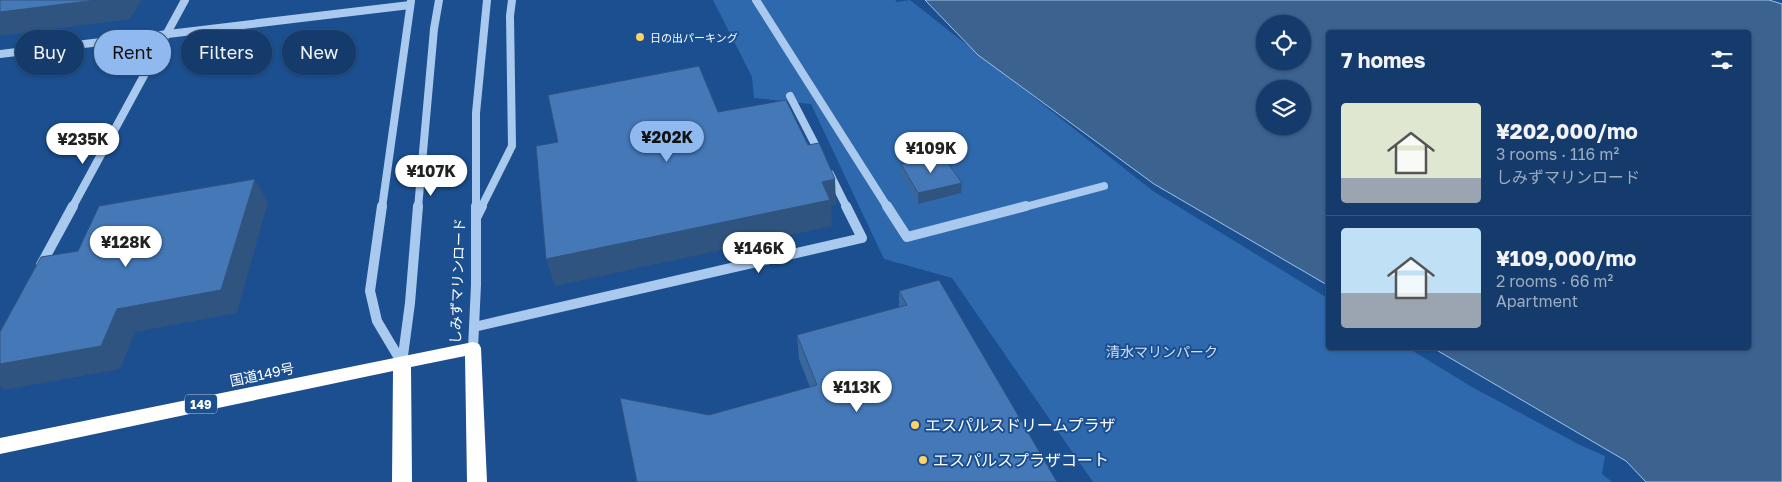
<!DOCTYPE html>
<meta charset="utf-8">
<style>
:root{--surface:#143b6b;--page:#1d4271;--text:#f1f3f6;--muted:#9dadc1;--line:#33557e;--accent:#90b9f0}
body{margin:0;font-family:"Golos Text","Noto Sans JP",sans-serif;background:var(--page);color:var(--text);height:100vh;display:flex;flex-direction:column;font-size:19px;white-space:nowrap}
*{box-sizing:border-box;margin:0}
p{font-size:16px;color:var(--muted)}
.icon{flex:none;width:28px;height:28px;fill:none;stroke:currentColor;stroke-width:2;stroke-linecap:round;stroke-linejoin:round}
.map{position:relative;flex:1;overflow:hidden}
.details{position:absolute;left:1326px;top:30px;width:425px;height:320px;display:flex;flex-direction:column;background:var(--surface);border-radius:5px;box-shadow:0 1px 4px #0004,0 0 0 1px var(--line)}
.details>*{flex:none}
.top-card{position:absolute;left:15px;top:30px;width:475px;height:45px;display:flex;gap:10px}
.buttons{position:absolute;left:1256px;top:15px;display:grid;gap:10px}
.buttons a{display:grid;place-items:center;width:55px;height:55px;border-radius:50%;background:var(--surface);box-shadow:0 1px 4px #0004,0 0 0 1px var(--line);font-size:25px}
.price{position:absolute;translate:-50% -42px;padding:0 11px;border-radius:18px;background:#fff;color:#222;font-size:16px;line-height:32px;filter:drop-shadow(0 1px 2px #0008)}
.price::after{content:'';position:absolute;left:50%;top:30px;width:15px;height:11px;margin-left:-8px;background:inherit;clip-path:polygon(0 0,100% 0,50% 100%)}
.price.current{background:var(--accent);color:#111}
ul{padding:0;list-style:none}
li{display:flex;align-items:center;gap:15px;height:125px;padding:0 15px}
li+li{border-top:1px solid var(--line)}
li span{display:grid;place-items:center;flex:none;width:140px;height:100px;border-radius:5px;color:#555}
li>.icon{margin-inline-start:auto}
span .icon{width:60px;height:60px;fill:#fffc;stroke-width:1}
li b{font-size:21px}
h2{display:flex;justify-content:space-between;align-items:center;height:60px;padding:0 15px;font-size:21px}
.tag{padding:0 18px;border-radius:22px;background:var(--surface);box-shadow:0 1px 4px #0004,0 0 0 1px var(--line);font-size:18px;line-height:45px}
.tag.current{background:var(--accent);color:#111}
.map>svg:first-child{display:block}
</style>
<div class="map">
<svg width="1782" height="482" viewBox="0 0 1782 482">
<rect width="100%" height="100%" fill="#1b4f8f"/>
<!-- green -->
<polygon fill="#2e69ad" points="713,0 895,0 897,2 910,0 1153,191 1329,299 1329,348 1408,348 1472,387 1580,445 1605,456 1602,474 1612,482 1093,482 952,278 884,259 811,104 754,98 752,77"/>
<!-- water -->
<path fill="#3c6290" stroke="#9cc4f0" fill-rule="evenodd" d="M925,0H1769L1782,4V482H1646L1626,461L1433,348H1749V32H1329V286L1154,184L978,55ZM1265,24H1302V61H1265ZM1265,89H1302V126H1265Z"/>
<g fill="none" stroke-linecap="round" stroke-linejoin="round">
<!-- minor-far1 -->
<g stroke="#a9c9ee" stroke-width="8">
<polyline points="756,0 888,208"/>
<polyline points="0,54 410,5"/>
<polyline points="790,96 820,154"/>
<polyline points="830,174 847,208"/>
<polyline points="72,208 185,0"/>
<polyline points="382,208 411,1"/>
<polyline points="418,208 434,29 439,0"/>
<polyline points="476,208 476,113 487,0"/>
<polyline points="481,208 512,146 510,16 512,0"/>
<polyline points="1021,208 1104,186"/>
</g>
<!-- minor -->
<g stroke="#a9c9ee" stroke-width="10">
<polyline points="382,206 370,291 377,321 402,363"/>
<polyline points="887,206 907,237 1026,206"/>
<polyline points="477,216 482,206"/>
<polyline points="41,265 73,206"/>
<polyline points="474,327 862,238 846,206"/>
<polyline points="473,348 476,285 476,206"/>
<polyline points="402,363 410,303 418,206"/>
</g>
<!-- highway -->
<polygon fill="#fff" fill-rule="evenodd" points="473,342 479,344 481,348 487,482 467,482 465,356 411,367 412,482 392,482 393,371 0,454 0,438"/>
</g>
<!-- wall -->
<g fill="#3a679d">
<polygon points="901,164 962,183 961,193 918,204 901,175"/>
<polygon points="899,291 1057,482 709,415 810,387 799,359 797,335 899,307"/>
</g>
<!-- shaded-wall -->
<g fill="#305480">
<polygon points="97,0 142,0 130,19 0,36 0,12"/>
<polygon points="255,179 268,202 237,313 135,332 120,369 4,390 0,387 0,364 117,309"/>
<polygon points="835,179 836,205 831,206 832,226 555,286 546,259 822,182"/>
<polygon points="962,183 961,193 918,204 918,193"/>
</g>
<!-- building -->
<g fill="#4478b7" stroke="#305480">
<polygon points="0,0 97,0 0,12"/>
<polygon points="699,66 718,112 786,100 808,145 819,143 821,147 835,179 822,182 830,200 546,259 536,146 558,142 548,95"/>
<polygon points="942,155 962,183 918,193 901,164"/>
<polygon points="255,179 221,290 117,309 101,346 0,364 0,332 41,257 78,251 99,206"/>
<polygon points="939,280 1057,482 637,482 620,398 709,415 817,385 797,335 907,305 899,291"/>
</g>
<!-- markers -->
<g fill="#ffd166" stroke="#1b4f8f" stroke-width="2">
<circle cx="640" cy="37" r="5"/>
<circle cx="915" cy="425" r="5"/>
<circle cx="923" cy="460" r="5"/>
</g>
<g text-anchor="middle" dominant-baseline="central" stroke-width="4" stroke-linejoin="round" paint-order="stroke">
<!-- far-poi labels -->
<g font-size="11" fill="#fff" stroke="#1b4f8f" text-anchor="start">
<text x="650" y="37">日の出パーキング</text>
</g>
<!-- shield labels -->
<rect fill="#1b4f8f" stroke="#bbcadd" stroke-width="1" x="185" y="394.5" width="32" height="19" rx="4"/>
<g font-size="12" font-weight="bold" fill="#fff">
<text x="201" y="404">149</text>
</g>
<!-- street labels -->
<g font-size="14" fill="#fff" stroke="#1b4f8f">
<text transform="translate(457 281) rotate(-88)">しみずマリンロード</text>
<text transform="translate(262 374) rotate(-12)">国道149号</text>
</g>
<!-- park labels -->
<g font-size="14" fill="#cfe3fa" stroke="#1b4f8f">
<text x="1162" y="351">清水マリンパーク</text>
</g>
<!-- near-poi labels -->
<g font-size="16" fill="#fff" stroke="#1b4f8f" text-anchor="start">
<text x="925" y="425">エスパルスドリームプラザ</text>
<text x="933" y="460">エスパルスプラザコート</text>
</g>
</g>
</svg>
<div class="buttons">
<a><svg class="icon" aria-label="locate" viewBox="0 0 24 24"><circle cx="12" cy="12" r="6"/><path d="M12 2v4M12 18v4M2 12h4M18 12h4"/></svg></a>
<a><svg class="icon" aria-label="layers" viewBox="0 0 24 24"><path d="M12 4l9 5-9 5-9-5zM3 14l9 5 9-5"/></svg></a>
</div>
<b class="price current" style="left:667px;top:163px">¥202K</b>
<b class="price" style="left:83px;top:165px">¥235K</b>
<b class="price" style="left:931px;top:174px">¥109K</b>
<b class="price" style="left:431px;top:197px">¥107K</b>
<b class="price" style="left:126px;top:268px">¥128K</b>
<b class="price" style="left:759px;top:274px">¥146K</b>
<b class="price" style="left:857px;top:413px">¥113K</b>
<div class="top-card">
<a class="tag">Buy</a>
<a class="tag current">Rent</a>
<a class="tag">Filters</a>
<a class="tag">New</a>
</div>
<section class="details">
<h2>7 homes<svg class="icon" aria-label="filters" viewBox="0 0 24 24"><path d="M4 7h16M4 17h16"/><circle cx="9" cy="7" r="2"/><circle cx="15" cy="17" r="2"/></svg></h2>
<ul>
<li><span style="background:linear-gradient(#dfe7d0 75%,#9aa5b1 0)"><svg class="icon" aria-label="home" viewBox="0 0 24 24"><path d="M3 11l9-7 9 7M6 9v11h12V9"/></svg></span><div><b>¥202,000/mo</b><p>3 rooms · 116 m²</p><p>しみずマリンロード</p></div></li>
<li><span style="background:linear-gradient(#bfe0f5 65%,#9aa5b1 0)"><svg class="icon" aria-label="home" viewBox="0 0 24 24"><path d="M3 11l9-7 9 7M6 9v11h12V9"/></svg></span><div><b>¥109,000/mo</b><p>2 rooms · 66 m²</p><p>Apartment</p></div></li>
</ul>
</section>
</div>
